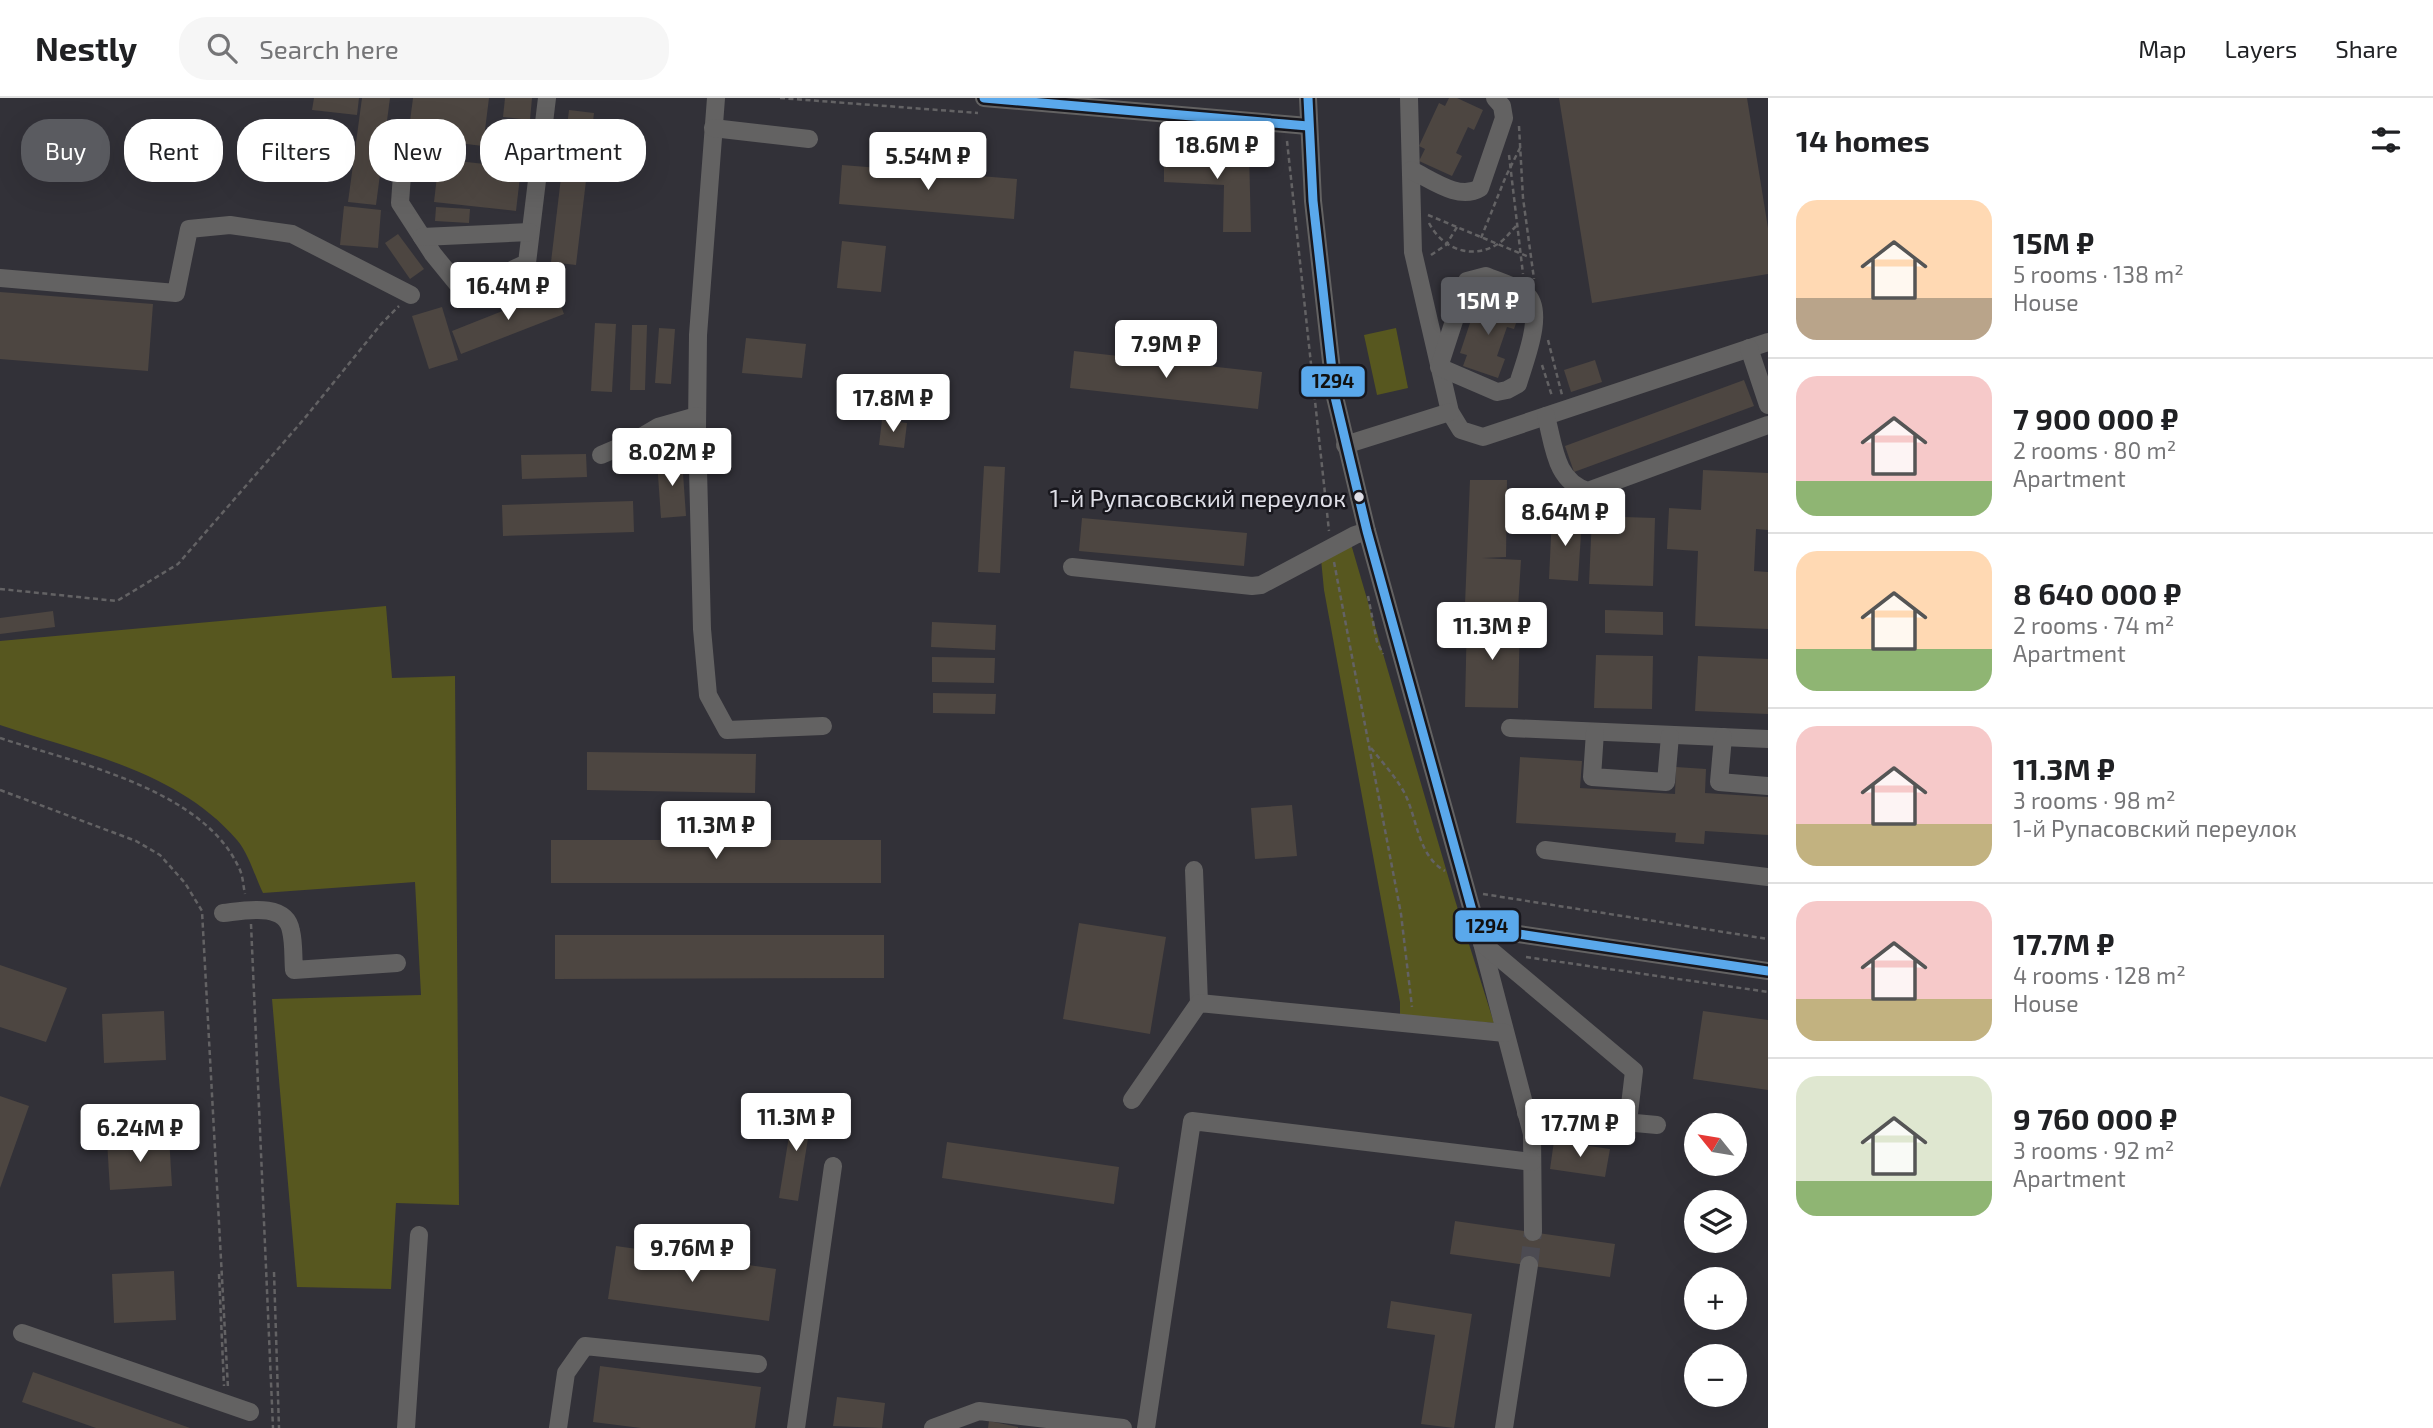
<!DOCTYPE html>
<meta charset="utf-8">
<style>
:root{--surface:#fff;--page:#f6f6f6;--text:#202124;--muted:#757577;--line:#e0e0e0;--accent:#5a5b60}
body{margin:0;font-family:"Exo 2",sans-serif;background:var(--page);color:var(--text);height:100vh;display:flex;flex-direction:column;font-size:26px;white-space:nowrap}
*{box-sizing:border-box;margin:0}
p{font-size:23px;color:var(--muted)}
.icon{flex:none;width:38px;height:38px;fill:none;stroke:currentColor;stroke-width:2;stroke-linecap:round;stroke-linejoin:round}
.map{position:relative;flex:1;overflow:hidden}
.drawer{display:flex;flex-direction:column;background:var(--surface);width:665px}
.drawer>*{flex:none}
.top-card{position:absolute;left:21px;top:21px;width:665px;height:63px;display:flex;gap:14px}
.needle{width:46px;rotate:300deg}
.fabs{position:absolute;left:1684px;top:1015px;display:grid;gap:14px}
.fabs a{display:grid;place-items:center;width:63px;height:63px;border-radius:50%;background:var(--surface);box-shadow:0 7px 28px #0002;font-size:35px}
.price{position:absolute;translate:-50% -60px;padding:0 16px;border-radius:7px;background:#fff;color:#222;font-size:23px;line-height:46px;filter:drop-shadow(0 2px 4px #0008)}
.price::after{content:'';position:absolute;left:50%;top:42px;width:21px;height:16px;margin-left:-10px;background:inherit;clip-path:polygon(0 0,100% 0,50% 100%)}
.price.active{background:var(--accent);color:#fff}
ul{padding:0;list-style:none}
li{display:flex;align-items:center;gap:21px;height:175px;padding:0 28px}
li+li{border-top:2px solid var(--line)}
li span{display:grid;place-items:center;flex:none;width:196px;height:140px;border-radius:21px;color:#555}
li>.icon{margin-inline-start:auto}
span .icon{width:84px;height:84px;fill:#fffc;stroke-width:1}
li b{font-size:30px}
h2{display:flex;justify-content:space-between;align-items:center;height:84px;padding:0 28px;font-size:30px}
.tag{padding:0 24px;border-radius:28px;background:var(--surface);box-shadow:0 7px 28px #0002;font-size:24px;line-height:63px}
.tag.active{background:var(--accent);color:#fff}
header{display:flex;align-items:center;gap:42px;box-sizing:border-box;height:98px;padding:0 35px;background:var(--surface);border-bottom:2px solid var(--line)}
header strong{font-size:33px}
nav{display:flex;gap:38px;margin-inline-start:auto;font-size:24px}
.search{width:490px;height:63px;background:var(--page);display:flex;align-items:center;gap:18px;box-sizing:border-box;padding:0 24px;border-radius:28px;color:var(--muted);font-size:26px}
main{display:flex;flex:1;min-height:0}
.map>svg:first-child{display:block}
</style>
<header>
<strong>Nestly</strong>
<div class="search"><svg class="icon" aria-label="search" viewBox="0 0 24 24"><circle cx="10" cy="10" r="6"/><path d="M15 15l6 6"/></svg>Search here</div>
<nav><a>Map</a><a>Layers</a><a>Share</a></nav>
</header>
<main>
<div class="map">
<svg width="1768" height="1330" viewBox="0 0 1768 1330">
<rect width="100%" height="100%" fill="#323138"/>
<!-- green -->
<g fill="#57571f">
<polygon points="1396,230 1408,290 1377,297 1364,237"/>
<polygon points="1351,446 1455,802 1494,925 1400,917 1400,904 1324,492 1321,461"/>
<path d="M386,508L392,580L455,578L459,1107L396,1105L391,1191L297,1189L272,901L421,897L415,784L263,795C255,779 249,756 237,742C178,673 82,655 0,627V543Z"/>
</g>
<!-- building -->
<g fill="#4d4641">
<polygon points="314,0 359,0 357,17 312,12"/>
<polygon points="362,0 390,0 376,107 348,104"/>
<polygon points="413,0 489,0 483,48 408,39"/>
<polygon points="505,0 532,0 530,22 503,19"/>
<polygon points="1449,0 1457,0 1483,12 1474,32 1468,29 1456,55 1462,58 1452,78 1419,63 1425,51 1419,48 1439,5 1445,8"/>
<polygon points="1559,0 1747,0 1768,130 1768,176 1592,205"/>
<polygon points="569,12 594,15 576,167 551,164"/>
<polygon points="1249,54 1251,134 1223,134 1224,87 1164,84 1164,55"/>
<polygon points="439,61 521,70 516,113 434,104"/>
<polygon points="842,67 1017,81 1014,121 839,106"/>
<polygon points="344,108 381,112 378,150 340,147"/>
<polygon points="436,109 470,111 469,125 435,123"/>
<polygon points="398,136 424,171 410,181 385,145"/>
<polygon points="842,143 886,148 881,194 837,190"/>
<polygon points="555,192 564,216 461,256 452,233"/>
<polygon points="0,194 153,206 148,273 0,261"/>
<polygon points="1485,200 1521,211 1514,231 1507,229 1497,258 1505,261 1498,280 1463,268 1467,257 1460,255 1475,210 1481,212"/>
<polygon points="442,209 458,262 429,271 412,218"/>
<polygon points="595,225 616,226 612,294 591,293"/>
<polygon points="632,227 647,227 645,292 630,292"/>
<polygon points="659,230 675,231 671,286 655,285"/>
<polygon points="746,240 806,246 802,280 742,275"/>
<polygon points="1074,253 1262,274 1258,311 1070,290"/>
<polygon points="1595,262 1602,284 1571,294 1564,272"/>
<polygon points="1744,282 1754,308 1574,374 1565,348"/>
<polygon points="882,322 907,325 904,350 879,347"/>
<polygon points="586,356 587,379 522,381 521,357"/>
<polygon points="682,361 686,418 661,420 657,363"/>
<polygon points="984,368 1005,369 1000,475 978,474"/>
<polygon points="1703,372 1768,375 1768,432 1756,431 1754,473 1768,474 1768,531 1695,528 1698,453 1667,451 1669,410 1701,412"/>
<polygon points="1470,382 1507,382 1506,459 1482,460 1521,462 1518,510 1465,507"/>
<polygon points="633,403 634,434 503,438 502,407"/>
<polygon points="1552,418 1582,420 1578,483 1549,481"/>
<polygon points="1592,418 1655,420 1653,488 1589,486"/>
<polygon points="1082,420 1247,435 1244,468 1079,453"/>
<polygon points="1605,512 1663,514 1663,537 1605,535"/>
<polygon points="53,513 55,529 0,536 0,520"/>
<polygon points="1467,517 1520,519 1518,610 1465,609"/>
<polygon points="932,524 996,527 995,552 931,549"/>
<polygon points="1596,557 1653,558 1652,611 1594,610"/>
<polygon points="1698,558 1768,561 1768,616 1695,613"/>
<polygon points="932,559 995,560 994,585 932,584"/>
<polygon points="933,595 996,596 995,616 933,615"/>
<polygon points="587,654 756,656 755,695 587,692"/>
<polygon points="1520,659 1582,663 1580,690 1675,696 1676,669 1706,671 1705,695 1768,699 1768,737 1705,733 1704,746 1675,744 1676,735 1516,725"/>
<polygon points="1292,707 1297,758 1255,761 1251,710"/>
<rect x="551" y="742" width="330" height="43"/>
<polygon points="1079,825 1166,839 1150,936 1063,921"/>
<polygon points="555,837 884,837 884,880 555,881"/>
<polygon points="0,867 67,890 46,944 0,929"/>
<polygon points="164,913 166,962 104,965 102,916"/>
<polygon points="1703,913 1768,922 1768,992 1693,981"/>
<polygon points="0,998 29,1008 0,1090"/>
<polygon points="794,1007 813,1009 798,1103 779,1100"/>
<polygon points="169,1039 172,1088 110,1092 107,1043"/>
<polygon points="1554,1043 1610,1051 1605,1079 1550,1071"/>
<polygon points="947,1044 1119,1069 1114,1106 942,1080"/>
<polygon points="1455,1123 1615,1146 1610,1179 1450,1156"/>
<polygon points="616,1148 776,1171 769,1223 608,1201"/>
<polygon points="174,1173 176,1222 114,1225 112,1176"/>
<polygon points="1391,1203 1472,1216 1454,1330 1421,1326 1435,1237 1387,1230"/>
<polygon points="600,1268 761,1289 755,1330 641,1330 593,1324"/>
<polygon points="33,1274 190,1330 96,1330 22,1304"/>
<polygon points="837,1299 885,1305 882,1330 833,1328"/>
<polygon points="989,1323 1018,1329 1018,1330 988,1330"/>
</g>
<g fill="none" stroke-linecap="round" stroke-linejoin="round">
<!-- minor-tunnel -->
<polyline stroke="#4c4b52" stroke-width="18" stroke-dasharray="18 9" stroke-linecap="butt" points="1529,1167 1533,1134"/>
<!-- path -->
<g stroke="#636264" stroke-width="2.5" stroke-dasharray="5 3.5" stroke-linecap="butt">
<polyline points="780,0 978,15"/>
<polyline points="1519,28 1523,100 1534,181"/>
<polyline points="1287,43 1329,433"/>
<polyline points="1509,57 1523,176"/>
<polyline points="1428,117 1529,159"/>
<path d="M1429,125C1442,150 1470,162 1496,147C1504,143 1510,134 1517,127"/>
<polyline points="1481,140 1506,78 1520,50"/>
<polyline points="1431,157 1446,147 1457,129"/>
<polyline points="1548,242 1562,297"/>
<polyline points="1542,267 1552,298"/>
<polyline points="1334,464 1401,816 1412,909"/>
<polyline points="0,491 117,503 178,466 304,321 382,225 399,208"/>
<polyline points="1368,498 1377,544 1383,556"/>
<path d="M0,640C76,665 203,691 239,770C243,777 243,787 245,796"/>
<path d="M1371,650C1382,664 1395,678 1404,694C1418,721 1417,757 1445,773"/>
<polyline points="0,692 136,743 160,757 185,785 202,813 228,1290"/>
<polyline points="1483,796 1768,841"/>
<polyline points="251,826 273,1330"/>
<polyline points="1526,859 1768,894"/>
<polyline points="274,1174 279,1330"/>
<polyline points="219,1176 224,1288"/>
</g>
<!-- minor -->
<g stroke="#636262" stroke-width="18">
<polyline points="716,0 698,237 697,331 702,531 708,597 727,632 823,628"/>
<polyline points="984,0 1308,28"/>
<polyline points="1308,0 1313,103 1335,299 1367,433 1473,816 1482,826 1498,833 1768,873"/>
<polyline points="1409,0 1413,154 1450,314 1461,332 1483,339 1768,244"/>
<polyline points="713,30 809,41"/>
<polyline points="403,62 400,105 433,156 464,194 527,165 547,0"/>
<path d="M1411,72C1432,82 1459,103 1480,90L1504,20L1502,8L1495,0"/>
<polyline points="422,139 530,134"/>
<path d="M1486,178C1498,183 1516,188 1526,196C1546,213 1524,265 1518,286L1507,292L1497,294L1439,269L1467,183Z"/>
<polyline points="0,180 176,195 189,131 230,127 292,136 411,197"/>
<polyline points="1749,250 1768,307"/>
<path d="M1546,318C1554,348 1555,383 1588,393L1768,327"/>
<polyline points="1345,347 1450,314"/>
<polyline points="601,357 636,342 658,329 697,318"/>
<polyline points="1072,469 1252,488 1261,487 1355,437 1367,433"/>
<polyline points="1510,630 1768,641"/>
<polyline points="1595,634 1592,679 1666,684 1670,638"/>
<polyline points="1723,639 1719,684 1768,688"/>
<polyline points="1545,752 1768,779"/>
<polyline points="1194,772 1199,905"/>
<path d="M223,815C243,813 286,803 291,833C294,845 293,859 294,872L397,865"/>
<polyline points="1482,826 1482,845 1532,1036 1533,1134"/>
<polyline points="1482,845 1634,973 1628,1024"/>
<polyline points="1132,1002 1199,905 1505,935"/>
<polyline points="1526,1015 1657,1027"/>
<polyline points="22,1235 250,1314"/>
<polyline points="406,1330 419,1137"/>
<polyline points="558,1330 566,1275 585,1248 758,1266"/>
<polyline points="796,1330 833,1068"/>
<polyline points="933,1330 979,1313 1123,1330"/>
<polyline points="1146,1330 1192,1023 1532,1064"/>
<polyline points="1504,1330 1529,1167"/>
</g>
<defs>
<g id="bus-1">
<polyline points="984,0 1308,28"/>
<polyline points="1308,0 1313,103 1335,299 1367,433 1473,816 1482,826 1498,833 1768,873"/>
</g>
</defs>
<!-- bus-1 casing -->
<use href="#bus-1" stroke="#18171d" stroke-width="14"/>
<!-- bus-1 -->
<use href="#bus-1" stroke="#5aa8eb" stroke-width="9"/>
</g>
<!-- markers -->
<circle fill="#dedee6" stroke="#18171d" stroke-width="2.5" cx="1359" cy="399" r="6"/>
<g text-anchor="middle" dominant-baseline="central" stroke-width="5" stroke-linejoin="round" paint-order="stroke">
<!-- bus labels -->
<g font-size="24" fill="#dedee6" stroke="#18171d" text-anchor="end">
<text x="1346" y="399">1-й Рупасовский переулок</text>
</g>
</g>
<g stroke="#18171d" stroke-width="2.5">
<rect x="1300" y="267" width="66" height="33" rx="7" fill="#5aa8eb"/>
<rect x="1454" y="811" width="66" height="34" rx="7" fill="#5aa8eb"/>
</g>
<g font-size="19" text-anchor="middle" font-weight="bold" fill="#111">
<text x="1333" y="290">1294</text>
<text x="1487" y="835">1294</text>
</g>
</svg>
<div class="fabs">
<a><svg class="needle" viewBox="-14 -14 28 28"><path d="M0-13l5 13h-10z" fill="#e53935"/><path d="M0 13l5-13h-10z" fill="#757577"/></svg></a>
<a><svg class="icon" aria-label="layers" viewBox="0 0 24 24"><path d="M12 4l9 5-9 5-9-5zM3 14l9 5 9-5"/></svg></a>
<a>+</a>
<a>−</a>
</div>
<b class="price" style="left:1217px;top:83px">18.6M ₽</b>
<b class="price" style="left:928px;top:94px">5.54M ₽</b>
<b class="price" style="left:508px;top:224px">16.4M ₽</b>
<b class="price active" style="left:1488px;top:239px">15M ₽</b>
<b class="price" style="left:1166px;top:282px">7.9M ₽</b>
<b class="price" style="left:893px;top:336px">17.8M ₽</b>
<b class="price" style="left:672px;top:390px">8.02M ₽</b>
<b class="price" style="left:1565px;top:450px">8.64M ₽</b>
<b class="price" style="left:1492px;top:564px">11.3M ₽</b>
<b class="price" style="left:716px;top:763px">11.3M ₽</b>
<b class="price" style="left:796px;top:1055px">11.3M ₽</b>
<b class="price" style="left:1580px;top:1061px">17.7M ₽</b>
<b class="price" style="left:140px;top:1066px">6.24M ₽</b>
<b class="price" style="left:692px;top:1186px">9.76M ₽</b>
<div class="top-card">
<a class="tag active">Buy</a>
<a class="tag">Rent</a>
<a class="tag">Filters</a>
<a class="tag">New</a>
<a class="tag">Apartment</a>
</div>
</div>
<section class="drawer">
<h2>14 homes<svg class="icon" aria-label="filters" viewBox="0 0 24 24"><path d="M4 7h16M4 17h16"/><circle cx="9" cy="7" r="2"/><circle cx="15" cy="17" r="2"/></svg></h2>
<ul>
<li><span style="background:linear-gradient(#ffd9b3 70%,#b9a48a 0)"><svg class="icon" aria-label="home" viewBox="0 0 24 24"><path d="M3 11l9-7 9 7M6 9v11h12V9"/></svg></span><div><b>15M ₽</b><p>5 rooms · 138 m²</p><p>House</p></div></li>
<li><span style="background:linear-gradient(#f6c9c9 75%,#8fb573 0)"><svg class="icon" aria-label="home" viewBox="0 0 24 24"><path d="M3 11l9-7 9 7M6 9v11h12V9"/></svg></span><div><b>7 900 000 ₽</b><p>2 rooms · 80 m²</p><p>Apartment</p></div></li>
<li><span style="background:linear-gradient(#ffd9b3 70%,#8fb573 0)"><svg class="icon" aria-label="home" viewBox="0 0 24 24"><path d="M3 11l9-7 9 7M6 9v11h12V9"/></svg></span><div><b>8 640 000 ₽</b><p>2 rooms · 74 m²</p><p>Apartment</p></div></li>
<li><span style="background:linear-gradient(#f6c9c9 70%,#c2b280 0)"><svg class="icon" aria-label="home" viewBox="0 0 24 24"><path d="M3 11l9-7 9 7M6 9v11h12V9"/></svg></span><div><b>11.3M ₽</b><p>3 rooms · 98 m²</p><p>1-й Рупасовский переулок</p></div></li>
<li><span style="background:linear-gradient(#f6c9c9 70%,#c2b280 0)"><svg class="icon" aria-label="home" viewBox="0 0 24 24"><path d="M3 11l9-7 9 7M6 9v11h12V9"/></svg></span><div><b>17.7M ₽</b><p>4 rooms · 128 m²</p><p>House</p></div></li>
<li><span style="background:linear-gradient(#dfe7d0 75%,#8fb573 0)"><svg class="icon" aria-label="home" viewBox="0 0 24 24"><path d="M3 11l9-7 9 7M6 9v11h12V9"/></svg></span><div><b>9 760 000 ₽</b><p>3 rooms · 92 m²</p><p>Apartment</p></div></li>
</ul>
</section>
</main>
